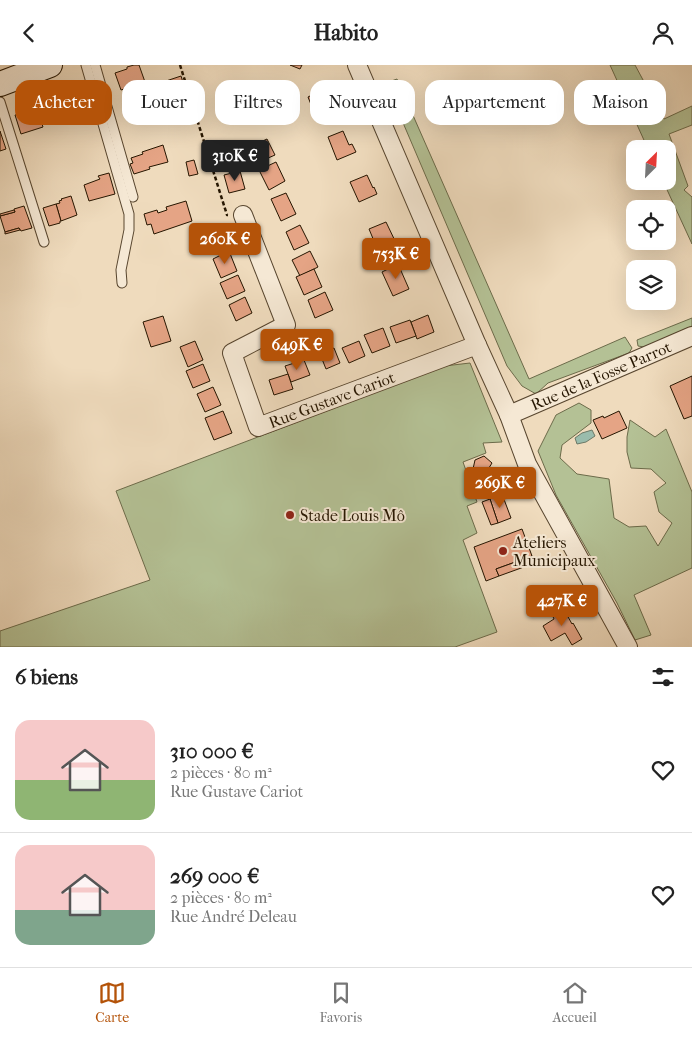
<!DOCTYPE html>
<html lang="fr">
<meta charset="utf-8">
<style>
:root{--surface:#fff;--page:#f6f6f6;--text:#222;--muted:#767676;--line:#e0e0e0;--accent:#b45309}
body{margin:0;font-family:"IM FELL French Canon",serif;background:var(--page);color:var(--text);height:100vh;display:flex;flex-direction:column;font-size:19px;white-space:nowrap}
*{box-sizing:border-box;margin:0}
p{font-size:16px;color:var(--muted)}
.icon{flex:none;width:28px;height:28px;fill:none;stroke:currentColor;stroke-width:2;stroke-linecap:round;stroke-linejoin:round}
.map{position:relative;height:582px;overflow:hidden}
.side{display:flex;flex-direction:column;background:var(--surface);flex:1}
.side>*{flex:none}
.hud{position:absolute;left:15px;top:15px;width:662px;height:45px;display:flex;gap:10px}
.needle{width:32px;rotate:24deg}
.buttons{position:absolute;left:626px;top:75px;display:grid;gap:10px}
.buttons a{display:grid;place-items:center;width:50px;height:50px;border-radius:10px;background:var(--surface);box-shadow:0 5px 20px #0002;font-size:25px}
.price{position:absolute;translate:-50% -42px;padding:0 11px;border-radius:5px;background:var(--accent);color:#fff;font-size:16px;line-height:32px;filter:drop-shadow(0 1px 2px #0008)}
.price::after{content:'';position:absolute;left:50%;top:30px;width:15px;height:11px;margin-left:-8px;background:inherit;clip-path:polygon(0 0,100% 0,50% 100%)}
.price.selected{background:#222;color:#fff}
ul{padding:0;list-style:none}
li{display:flex;align-items:center;gap:15px;height:125px;padding:0 15px}
li+li{border-top:1px solid var(--line)}
li span{display:grid;place-items:center;flex:none;width:140px;height:100px;border-radius:15px;color:#555}
li>.icon{margin-inline-start:auto}
span .icon{width:60px;height:60px;fill:#fffc;stroke-width:1}
li b{font-size:21px}
h2{display:flex;justify-content:space-between;align-items:center;height:60px;padding:0 15px;font-size:21px}
.tag{padding:0 18px;border-radius:15px;background:var(--surface);box-shadow:0 5px 20px #0002;font-size:18px;line-height:45px}
.tag.selected{background:var(--accent);color:#fff}
header{display:flex;justify-content:space-between;align-items:center;height:65px;padding:0 15px;background:var(--surface);font-size:22px;font-weight:700}
.tabs{display:flex;justify-content:space-around;align-items:center;height:70px;border-top:1px solid var(--line);background:var(--surface);font-size:14px;color:var(--muted)}
.tabs a{display:grid;justify-items:center;gap:2px}
.tabs .selected{color:var(--accent)}
.map>svg:first-child{display:block}
</style>
<header><svg class="icon" aria-label="back" viewBox="0 0 24 24"><path d="M15 5l-7 7 7 7"/></svg>Habito<svg class="icon" aria-label="person" viewBox="0 0 24 24"><circle cx="12" cy="8" r="4"/><path d="M4 21q1-7 8-7t8 7"/></svg></header>
<div class="map">
<svg width="692" height="582" viewBox="0 0 692 582">
<rect width="100%" height="100%" fill="#efdbbd"/>
<filter id="stains"><feTurbulence type="fractalNoise" baseFrequency=".004" numOctaves="4"/><feColorMatrix values="0 0 0 0 .2 0 0 0 0 .09 0 0 0 0 .02 0 0 0 .5 -.17"/></filter>
<radialGradient id="worn" r=".72"><stop offset=".6" stop-color="#630" stop-opacity="0"/><stop offset="1" stop-color="#630" stop-opacity=".3"/></radialGradient>
<!-- green -->
<g fill="#b4c195" stroke="#6c6b4a">
<polygon points="610,0 635,0 664,54 692,41 692,60 669,69 688,121 684,125 692,132 692,179 663,116 668,116 668,84 648,84"/>
<polygon points="397,14 529,314 625,272 632,283 629,288 548,318 536,329 522,321 507,301 386,18"/>
<polygon points="692,253 692,261 644,282 638,281 637,275"/>
<polygon points="470,298 502,377 483,378 486,388 463,397 477,437 467,441 477,468 463,475 497,567 455,582 0,582 0,566 150,515 116,426 405,316 436,302"/>
<polygon points="579,338 591,345 591,358 562,380 560,393 577,409 609,414 614,453 629,462 646,461 658,481 672,458 659,447 654,427 666,418 651,404 631,403 627,387 627,372 630,355 655,372 666,364 692,427 692,503 634,530 651,570 635,575 617,538 556,430 538,386 556,350"/>
</g>
<!-- water -->
<g fill="#9abcac" stroke="#6b7967">
<polygon points="267,38 275,55 266,59 258,42"/>
<polygon points="592,365 595,371 586,377 577,379 575,373 582,368"/>
</g>
<!-- building -->
<g fill="#e5a485" stroke="#251500">
<polygon points="134,0 139,0 145,17 121,25 115,8 127,4 127,2"/>
<polygon points="290,0 302,0 300,4"/>
<polygon points="181,11 188,33 166,39 160,18"/>
<polygon points="243,21 251,39 249,40 252,46 239,52 236,47 225,52 218,37 235,29 233,26"/>
<polygon points="326,23 338,50 322,57 315,41 312,42 308,32"/>
<polygon points="76,26 81,43 58,50 53,34"/>
<polygon points="288,26 291,34 276,41 273,33"/>
<polygon points="37,45 43,62 21,69 15,50"/>
<polygon points="236,47 239,52 229,56 226,51"/>
<polygon points="0,66 6,84 0,86"/>
<polygon points="343,66 349,80 352,79 356,87 337,95 328,72"/>
<polygon points="267,74 275,90 259,97 252,81"/>
<polygon points="163,80 168,97 149,102 150,104 134,109 130,99 133,98 131,93 143,89 142,87"/>
<polygon points="194,95 198,109 189,111 186,97"/>
<polygon points="276,97 285,116 269,125 259,105"/>
<polygon points="240,106 245,124 229,128 224,110"/>
<polygon points="109,108 115,129 89,136 84,120 100,114 98,111"/>
<polygon points="367,110 373,123 374,122 377,129 359,137 350,117"/>
<polygon points="286,128 296,149 281,156 271,134"/>
<polygon points="71,131 77,150 61,156 56,139 60,138 59,136 62,135 61,134"/>
<polygon points="186,136 192,156 154,169 151,159 147,160 144,149 157,145 158,148 167,145 166,142"/>
<polygon points="56,139 61,156 60,156 60,158 49,161 43,143"/>
<polygon points="24,141 32,163 21,166 19,163 5,167 0,151 15,147 14,144"/>
<polygon points="14,145 15,147 0,151 0,149"/>
<polygon points="386,157 397,180 379,188 369,164"/>
<polygon points="300,160 309,178 294,185 286,167"/>
<polygon points="19,163 20,165 5,169 5,167"/>
<polygon points="218,164 225,181 209,188 201,172"/>
<polygon points="229,186 237,206 221,213 213,194"/>
<polygon points="310,186 318,202 300,211 292,195"/>
<polygon points="398,199 409,224 393,231 382,207"/>
<polygon points="314,204 322,222 304,230 296,212"/>
<polygon points="238,210 245,226 227,234 220,218"/>
<polygon points="325,227 333,245 315,253 308,235"/>
<polygon points="245,232 252,248 236,256 229,240"/>
<polygon points="428,250 434,267 417,274 411,257"/>
<polygon points="163,251 171,276 151,282 143,257"/>
<polygon points="410,255 416,271 396,278 390,262"/>
<polygon points="383,263 390,281 372,288 364,270"/>
<polygon points="195,276 203,295 188,302 180,282"/>
<polygon points="359,276 365,291 349,298 342,283"/>
<polygon points="334,283 340,298 326,304 320,289"/>
<polygon points="304,295 310,310 291,317 285,301"/>
<polygon points="203,299 210,316 193,323 186,306"/>
<polygon points="288,309 293,324 274,330 269,315"/>
<polygon points="692,311 692,351 684,354 670,321"/>
<polygon points="213,322 221,340 205,347 197,329"/>
<polygon points="223,346 232,368 214,375 205,353"/>
<polygon points="619,346 627,363 602,374 593,355 603,351 604,353"/>
<polygon points="484,391 492,398 487,406 488,408 496,413 493,422 485,426 479,418 482,410 481,408 473,404 475,395"/>
<polygon points="502,429 511,453 498,458 490,434"/>
<polygon points="490,434 498,458 491,460 482,437"/>
<polygon points="522,464 532,491 496,504 499,511 486,516 474,482"/>
<polygon points="532,491 535,498 499,511 496,504"/>
<polygon points="580,527 584,534 576,538 573,531"/>
<polygon points="562,541 572,559 573,558 582,574 572,580 565,568 551,576 543,561 554,554 551,547"/>
</g>
<g fill="none" stroke-linecap="round" stroke-linejoin="round">
<defs>
<g id="lane">
<polyline points="86,0 129,149 129,165 121,205 122,218"/>
<polyline points="95,0 133,132"/>
<polyline points="0,37 44,177"/>
</g>
<g id="street">
<polyline points="357,0 477,280 509,350 527,399 628,582"/>
<path id="s1" d="M243,150L286,260L232,288L258,362L477,280"/>
<path id="s2" d="M509,350L692,271"/>
</g>
<polyline id="secondary" points="0,19 50,0"/>
</defs>
<!-- lane casing -->
<use href="#lane" stroke="#58462f" stroke-width="11"/>
<!-- street casing -->
<use href="#street" stroke="#58462f" stroke-width="20"/>
<!-- secondary casing -->
<use href="#secondary" stroke="#251500" stroke-width="26"/>
<!-- path -->
<polyline stroke="#251500" stroke-width="2.5" stroke-dasharray="4 2.5" stroke-linecap="butt" points="180,0 227,150 228,150"/>
<!-- lane -->
<use href="#lane" stroke="#f5e8d4" stroke-width="9"/>
<!-- street -->
<use href="#street" stroke="#f5e8d4" stroke-width="18"/>
<!-- secondary -->
<use href="#secondary" stroke="#f5e8d4" stroke-width="24"/>
</g>
<!-- markers -->
<g fill="#8f2418" stroke="#f5e8d4" stroke-width="2">
<circle cx="290" cy="450" r="5"/>
<circle cx="503" cy="486" r="5"/>
</g>
<g text-anchor="middle" dominant-baseline="central" stroke-width="4" stroke-linejoin="round" paint-order="stroke">
<!-- street labels -->
<g font-size="16" fill="#251500" stroke="#f5e8d4">
<text stroke="none"><textPath href="#s2" startOffset="100">Rue de la Fosse Parrot</textPath></text>
<text stroke="none"><textPath href="#s1" startOffset="336">Rue Gustave Cariot</textPath></text>
</g>
<!-- poi labels -->
<g font-size="16" fill="#251500" stroke="#f5e8d4" text-anchor="start">
<text x="300" y="450">Stade Louis Mô</text>
<text x="513" y="477">Ateliers<tspan x="513" dy="18">Municipaux</tspan></text>
</g>
</g>
<rect width="100%" height="100%" filter="url(#stains)"/>
<rect width="100%" height="100%" fill="url(#worn)"/>
</svg>
<div class="buttons">
<a><svg class="needle" viewBox="-14 -14 28 28"><path d="M0-13l5 13h-10z" fill="#e53935"/><path d="M0 13l5-13h-10z" fill="#767676"/></svg></a>
<a><svg class="icon" aria-label="locate" viewBox="0 0 24 24"><circle cx="12" cy="12" r="6"/><path d="M12 2v4M12 18v4M2 12h4M18 12h4"/></svg></a>
<a><svg class="icon" aria-label="layers" viewBox="0 0 24 24"><path d="M12 4l9 5-9 5-9-5zM3 14l9 5 9-5"/></svg></a>
</div>
<b class="price selected" style="left:235px;top:117px">310K €</b>
<b class="price" style="left:225px;top:200px">260K €</b>
<b class="price" style="left:396px;top:215px">753K €</b>
<b class="price" style="left:297px;top:306px">649K €</b>
<b class="price" style="left:500px;top:444px">269K €</b>
<b class="price" style="left:562px;top:562px">427K €</b>
<div class="hud">
<a class="tag selected">Acheter</a>
<a class="tag">Louer</a>
<a class="tag">Filtres</a>
<a class="tag">Nouveau</a>
<a class="tag">Appartement</a>
<a class="tag">Maison</a>
</div>
</div>
<section class="side">
<h2>6 biens<svg class="icon" aria-label="filters" viewBox="0 0 24 24"><path d="M4 7h16M4 17h16"/><circle cx="9" cy="7" r="2"/><circle cx="15" cy="17" r="2"/></svg></h2>
<ul>
<li><span style="background:linear-gradient(#f6c9c9 60%,#8fb573 0)"><svg class="icon" aria-label="home" viewBox="0 0 24 24"><path d="M3 11l9-7 9 7M6 9v11h12V9"/></svg></span><div><b>310 000 €</b><p>2 pièces · 80 m²</p><p>Rue Gustave Cariot</p></div><svg class="icon" aria-label="heart" viewBox="0 0 24 24"><path d="M12 20l-8-8c-3-5 5-10 8-4 3-6 11-1 8 4z"/></svg></li>
<li><span style="background:linear-gradient(#f6c9c9 65%,#7fa58c 0)"><svg class="icon" aria-label="home" viewBox="0 0 24 24"><path d="M3 11l9-7 9 7M6 9v11h12V9"/></svg></span><div><b>269 000 €</b><p>2 pièces · 80 m²</p><p>Rue André Deleau</p></div><svg class="icon" aria-label="heart" viewBox="0 0 24 24"><path d="M12 20l-8-8c-3-5 5-10 8-4 3-6 11-1 8 4z"/></svg></li>
</ul>
</section>
<nav class="tabs">
<a class="selected"><svg class="icon" aria-label="map" viewBox="0 0 24 24"><path d="M3 6l6-2 6 2 6-2v14l-6 2-6-2-6 2zM9 4v14M15 6v14"/></svg>Carte</a>
<a><svg class="icon" aria-label="saved" viewBox="0 0 24 24"><path d="M7 4h10v16l-5-4-5 4z"/></svg>Favoris</a>
<a><svg class="icon" aria-label="home" viewBox="0 0 24 24"><path d="M3 11l9-7 9 7M6 9v11h12V9"/></svg>Accueil</a>
</nav>
